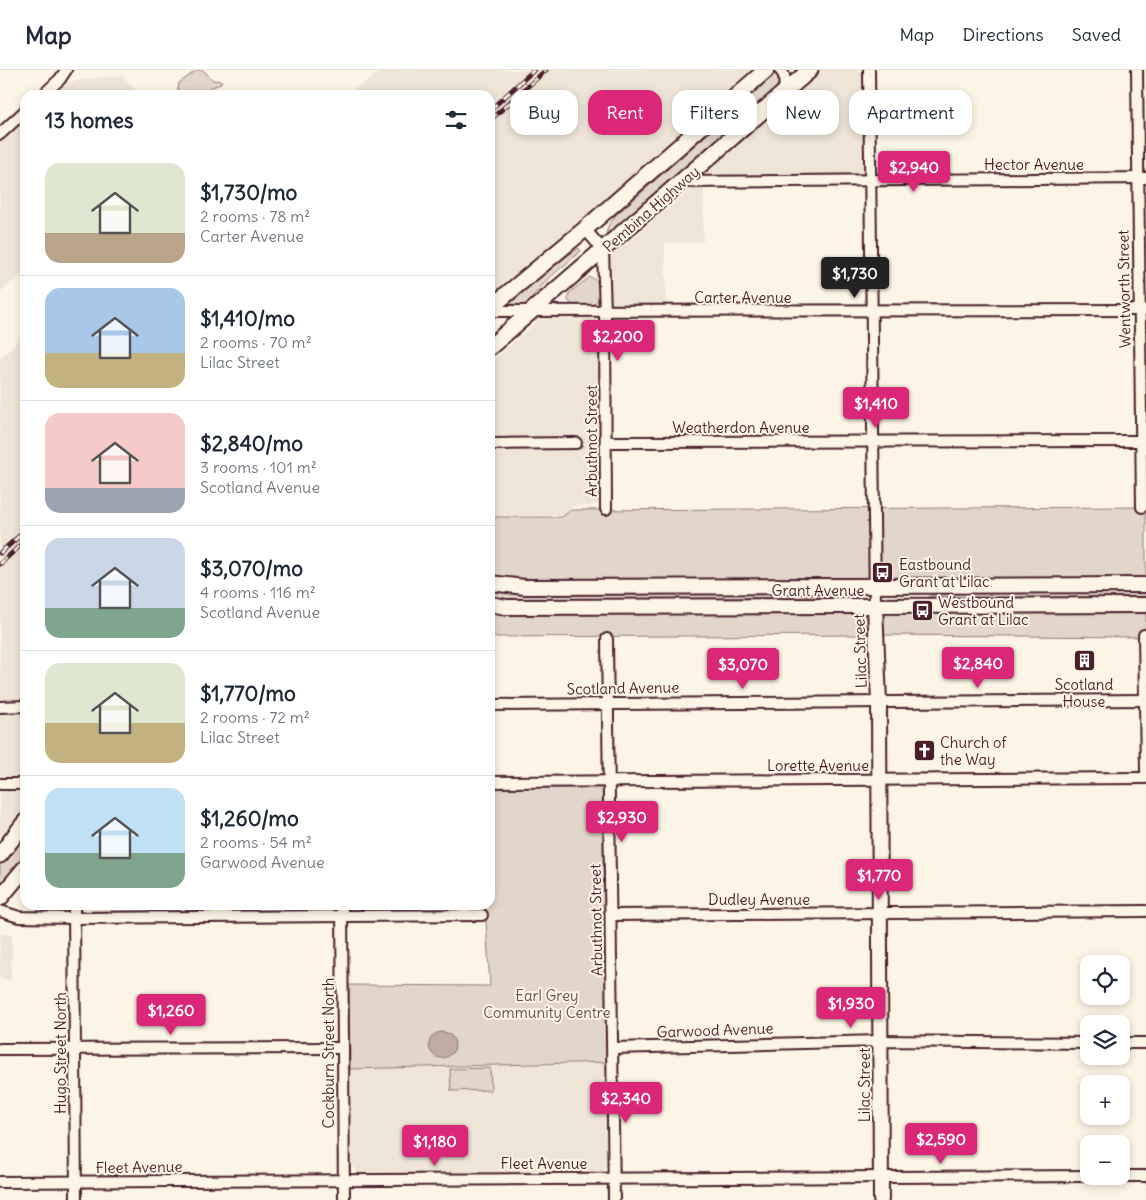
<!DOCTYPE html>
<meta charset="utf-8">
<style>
:root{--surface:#fff;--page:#f6f6f7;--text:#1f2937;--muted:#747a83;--line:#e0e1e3;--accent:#db2777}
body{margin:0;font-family:Delius,sans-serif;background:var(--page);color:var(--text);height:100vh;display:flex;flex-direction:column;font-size:19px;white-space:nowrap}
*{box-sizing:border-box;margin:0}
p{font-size:16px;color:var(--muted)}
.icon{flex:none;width:28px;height:28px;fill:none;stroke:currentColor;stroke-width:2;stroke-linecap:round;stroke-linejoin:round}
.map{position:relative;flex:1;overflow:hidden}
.drawer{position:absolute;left:20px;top:20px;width:475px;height:820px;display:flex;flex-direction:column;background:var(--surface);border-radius:15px;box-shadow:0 2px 8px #0003}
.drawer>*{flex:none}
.top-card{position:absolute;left:510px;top:20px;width:475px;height:45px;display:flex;gap:10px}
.buttons{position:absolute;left:1080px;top:885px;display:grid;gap:10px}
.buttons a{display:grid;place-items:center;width:50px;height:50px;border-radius:10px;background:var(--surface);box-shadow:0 2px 8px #0003;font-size:25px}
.price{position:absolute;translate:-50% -42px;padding:0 11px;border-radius:5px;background:var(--accent);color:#fff;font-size:16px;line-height:32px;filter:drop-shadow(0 1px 2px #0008)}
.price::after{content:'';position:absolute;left:50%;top:30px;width:15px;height:11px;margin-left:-8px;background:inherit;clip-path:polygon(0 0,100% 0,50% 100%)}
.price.selected{background:#222;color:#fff}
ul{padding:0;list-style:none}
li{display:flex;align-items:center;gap:15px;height:125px;padding:0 25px}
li+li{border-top:1px solid var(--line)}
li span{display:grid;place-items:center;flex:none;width:140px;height:100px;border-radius:15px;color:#555}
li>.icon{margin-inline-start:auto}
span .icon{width:60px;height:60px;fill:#fffc;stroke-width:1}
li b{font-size:21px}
h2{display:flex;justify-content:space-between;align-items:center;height:60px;padding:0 25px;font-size:21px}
.pill{padding:0 18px;border-radius:15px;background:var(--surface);box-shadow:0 2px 8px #0003;font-size:18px;line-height:45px}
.pill.selected{background:var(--accent);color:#fff}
header{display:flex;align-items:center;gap:30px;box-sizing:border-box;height:70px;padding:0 25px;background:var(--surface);border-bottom:1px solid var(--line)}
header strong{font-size:24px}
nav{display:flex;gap:28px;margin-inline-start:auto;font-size:18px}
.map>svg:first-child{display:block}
</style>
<header>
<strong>Map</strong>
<nav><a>Map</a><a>Directions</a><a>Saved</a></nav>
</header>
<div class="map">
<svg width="1146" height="1130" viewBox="0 0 1146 1130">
<rect width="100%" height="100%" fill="#fcf5e5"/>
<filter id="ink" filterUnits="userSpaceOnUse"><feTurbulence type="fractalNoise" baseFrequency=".02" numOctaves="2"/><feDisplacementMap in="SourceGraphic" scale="10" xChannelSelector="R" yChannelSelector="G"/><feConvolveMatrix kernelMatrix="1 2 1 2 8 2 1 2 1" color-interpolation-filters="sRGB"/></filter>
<g filter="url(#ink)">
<!-- built -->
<g fill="#eee5d7">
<polygon points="384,0 752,0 634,104 490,227 490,25 345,25"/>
<polygon points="810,0 869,0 870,111 683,112"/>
<polygon points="122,5 140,25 52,25 66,12"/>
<polygon points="25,49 25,202 0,222 0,72"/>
<polygon points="694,117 704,117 703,172 665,173 666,239 610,238 609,191 611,186"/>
<polygon points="541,248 589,248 596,250 599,257 599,434 591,436 573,436 564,445 490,446 490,293"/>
<polygon points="25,263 25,752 0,785 0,289"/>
<polygon points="0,864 12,864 11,910 0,910"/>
<polygon points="609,992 608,1096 603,1101 360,1104 352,1097 350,999"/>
</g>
<!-- green -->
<g fill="#e2d5ca" stroke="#967a7a">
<polygon points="197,0 203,0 213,10 222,11 220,14 207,19 206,25 177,25 179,13"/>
<polygon points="776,3 780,10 773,23 609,166 606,165 608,156 615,146"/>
<polygon points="579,178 581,181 548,209 525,235 509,234 554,195"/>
<path d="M590,207L596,210C607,231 593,241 572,235L568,230L569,223Z"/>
<polygon points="1146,437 1146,508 541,511 490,507 490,447 562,447 571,440"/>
<polygon points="490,520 529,523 855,523 856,527 523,530 490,527"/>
<polygon points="993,521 1146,521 1146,527 929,529 929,526"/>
<polygon points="859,541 869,549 869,565 490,567 490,542 542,544"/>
<polygon points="1146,541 1146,567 882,565 882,550 888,542"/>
<polygon points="603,717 609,992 350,999 349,915 490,916 485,835 490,835 490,718"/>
<polygon points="25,761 25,787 0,819 0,793"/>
<polygon points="490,998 491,1020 451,1021 450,999"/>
</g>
<!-- water -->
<circle fill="#c0aca5" stroke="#917474" cx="442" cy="975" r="13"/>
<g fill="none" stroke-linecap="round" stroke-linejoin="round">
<defs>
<g id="street">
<polyline points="780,0 784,5 785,23"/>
<polyline points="869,0 875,536"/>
<polyline points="1137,0 1142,437"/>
<polyline points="43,25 60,9 66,0"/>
<polyline points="0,64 25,41"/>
<polyline points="683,112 1146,108"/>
<polyline points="585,159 603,180 605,242 606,439"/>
<polyline points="490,241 1146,240"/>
<polyline points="606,372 1146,371"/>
<polyline points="490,374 576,373"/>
<polyline points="1144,565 1146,702"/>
<polyline points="607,569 614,1130"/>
<polyline points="490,635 1146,630"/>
<polyline points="0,637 25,636"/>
<polyline points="490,712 1146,708"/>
<polyline points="0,714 25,714"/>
<polyline points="74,835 76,1130"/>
<polyline points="342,835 344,1130"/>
<polyline points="0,841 19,847 74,848 482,845"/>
<polyline points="611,845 1146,841"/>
<polyline points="1121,973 1146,973"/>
<polyline points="613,978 880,971 1089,973"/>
<polyline points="0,979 343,978"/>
<polyline points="1121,1106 1146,1106"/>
<polyline points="0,1112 1089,1106"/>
</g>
<g id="secondary">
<polyline points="490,513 525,517 1146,515"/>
<polyline points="490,534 506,537 1146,535"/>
<polyline points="875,536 879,632 881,1130"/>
</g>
<g id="primary">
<polyline points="490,238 585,159 766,0"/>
<polyline points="490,277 810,0"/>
<polyline points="0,785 25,752"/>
<polyline points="0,828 25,798"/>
</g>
</defs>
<!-- street casing -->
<use href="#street" stroke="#4a1f2b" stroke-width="14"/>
<!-- secondary casing -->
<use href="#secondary" stroke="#4a1f2b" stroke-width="18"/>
<!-- primary casing -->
<use href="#primary" stroke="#4a1f2b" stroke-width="19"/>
<!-- street -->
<use href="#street" stroke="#fcf5e5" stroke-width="10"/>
<!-- secondary -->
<use href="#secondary" stroke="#fcf5e5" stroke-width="14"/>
<!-- primary -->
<use href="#primary" stroke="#fcf5e5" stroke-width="15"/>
<defs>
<g id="rail">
<polyline points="490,40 534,0"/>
<polyline points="490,50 546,0"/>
<polyline points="0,483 25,461"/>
<polyline points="0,494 25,471"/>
</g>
</defs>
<!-- rail casing -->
<use href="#rail" stroke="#4a1f2b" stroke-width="5"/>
<!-- rail -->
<use href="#rail" stroke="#fcf5e5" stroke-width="3" stroke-dasharray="9" stroke-linecap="butt"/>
</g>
</g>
<!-- icons -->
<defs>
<symbol id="bus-square" viewBox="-11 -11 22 22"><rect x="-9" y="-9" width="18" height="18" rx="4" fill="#4a1f2b" stroke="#fcf5e5"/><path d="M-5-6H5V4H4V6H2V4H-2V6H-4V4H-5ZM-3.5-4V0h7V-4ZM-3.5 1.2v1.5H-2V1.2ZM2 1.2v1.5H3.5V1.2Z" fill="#fff"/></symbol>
<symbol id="building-square" viewBox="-11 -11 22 22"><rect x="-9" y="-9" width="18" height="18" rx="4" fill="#4a1f2b" stroke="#fcf5e5"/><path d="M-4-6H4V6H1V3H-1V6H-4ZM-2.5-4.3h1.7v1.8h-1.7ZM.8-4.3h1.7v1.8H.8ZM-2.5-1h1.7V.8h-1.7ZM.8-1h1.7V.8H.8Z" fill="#fff"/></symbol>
<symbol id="church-square" viewBox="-11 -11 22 22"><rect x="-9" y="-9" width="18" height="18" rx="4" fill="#4a1f2b" stroke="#fcf5e5"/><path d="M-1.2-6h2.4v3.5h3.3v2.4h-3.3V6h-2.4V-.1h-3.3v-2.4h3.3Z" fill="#fff"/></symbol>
</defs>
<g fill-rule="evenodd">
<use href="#bus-square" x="870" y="490" width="25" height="25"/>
<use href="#bus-square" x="910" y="528" width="25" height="25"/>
<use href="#building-square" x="1072" y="578" width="25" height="25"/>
<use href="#church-square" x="912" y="668" width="25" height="25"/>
</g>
<g text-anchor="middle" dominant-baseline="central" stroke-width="4" stroke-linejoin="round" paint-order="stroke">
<!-- street labels -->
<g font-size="15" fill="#4a1f2b" stroke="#fcf5e5">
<text x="1034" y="94">Hector Avenue</text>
<text transform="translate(651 139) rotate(-41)">Pembina Highway</text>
<text transform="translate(1124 219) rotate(-91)">Wentworth Street</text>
<text x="743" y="227">Carter Avenue</text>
<text x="741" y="357">Weatherdon Avenue</text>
<text transform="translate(591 371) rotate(-90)">Arbuthnot Street</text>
<text x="818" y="520">Grant Avenue</text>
<text transform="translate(860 581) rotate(-92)">Lilac Street</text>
<text transform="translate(623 618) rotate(-1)">Scotland Avenue</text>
<text x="818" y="695">Lorette Avenue</text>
<text x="759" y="829">Dudley Avenue</text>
<text transform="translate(596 850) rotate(-91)">Arbuthnot Street</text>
<text transform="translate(715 960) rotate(-2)">Garwood Avenue</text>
<text transform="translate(60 983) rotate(-90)">Hugo Street North</text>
<text transform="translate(328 983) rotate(-90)">Cockburn Street North</text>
<text transform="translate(864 1015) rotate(-90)">Lilac Street</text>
<text x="544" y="1093">Fleet Avenue</text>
<text transform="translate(139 1097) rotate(-1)">Fleet Avenue</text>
</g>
<!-- poi labels -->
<g font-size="15" fill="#4a1f2b" stroke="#fcf5e5" text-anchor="start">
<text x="899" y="494">Eastbound<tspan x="899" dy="17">Grant at Lilac</tspan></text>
<text x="938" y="532">Westbound<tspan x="938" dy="17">Grant at Lilac</tspan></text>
<text x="1084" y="614" text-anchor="middle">Scotland<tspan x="1084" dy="17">House</tspan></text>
<text x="940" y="672">Church of<tspan x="940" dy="17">the Way</tspan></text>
</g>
<!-- park labels -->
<g font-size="15" fill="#704c53" stroke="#fcf5e5">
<text x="547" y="925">Earl Grey<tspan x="547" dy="17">Community Centre</tspan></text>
</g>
</g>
</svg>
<div class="buttons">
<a><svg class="icon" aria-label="locate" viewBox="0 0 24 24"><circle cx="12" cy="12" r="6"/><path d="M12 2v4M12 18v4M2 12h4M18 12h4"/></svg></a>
<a><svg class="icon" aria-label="layers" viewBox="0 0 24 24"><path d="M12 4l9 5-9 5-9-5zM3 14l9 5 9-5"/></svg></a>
<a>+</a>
<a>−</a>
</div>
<b class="price" style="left:914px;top:123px">$2,940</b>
<b class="price selected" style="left:855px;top:229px">$1,730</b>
<b class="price" style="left:618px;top:292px">$2,200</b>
<b class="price" style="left:876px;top:359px">$1,410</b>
<b class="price" style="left:978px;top:619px">$2,840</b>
<b class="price" style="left:743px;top:620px">$3,070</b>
<b class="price" style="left:622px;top:773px">$2,930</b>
<b class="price" style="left:879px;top:831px">$1,770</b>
<b class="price" style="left:851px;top:959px">$1,930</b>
<b class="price" style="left:171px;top:966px">$1,260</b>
<b class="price" style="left:626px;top:1054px">$2,340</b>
<b class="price" style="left:941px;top:1095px">$2,590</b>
<b class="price" style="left:435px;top:1097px">$1,180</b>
<div class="top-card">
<a class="pill">Buy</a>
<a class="pill selected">Rent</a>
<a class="pill">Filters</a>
<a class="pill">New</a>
<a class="pill">Apartment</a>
</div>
<section class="drawer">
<h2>13 homes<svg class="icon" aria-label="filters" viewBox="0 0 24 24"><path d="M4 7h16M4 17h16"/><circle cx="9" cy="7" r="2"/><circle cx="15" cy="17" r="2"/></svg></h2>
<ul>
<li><span style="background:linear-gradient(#dfe7d0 70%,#b9a48a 0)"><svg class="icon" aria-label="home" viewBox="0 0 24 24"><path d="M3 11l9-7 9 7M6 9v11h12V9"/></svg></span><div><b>$1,730/mo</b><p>2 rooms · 78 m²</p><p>Carter Avenue</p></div></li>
<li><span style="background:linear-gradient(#a9c7e8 65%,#c2b280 0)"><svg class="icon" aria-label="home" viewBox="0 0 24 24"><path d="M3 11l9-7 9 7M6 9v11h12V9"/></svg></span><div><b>$1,410/mo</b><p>2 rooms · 70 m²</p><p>Lilac Street</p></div></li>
<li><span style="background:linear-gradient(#f6c9c9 75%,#9aa5b1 0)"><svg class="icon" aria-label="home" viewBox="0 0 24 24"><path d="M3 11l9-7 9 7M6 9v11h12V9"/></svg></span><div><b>$2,840/mo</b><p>3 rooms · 101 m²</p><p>Scotland Avenue</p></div></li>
<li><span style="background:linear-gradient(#c9d6e8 70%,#7fa58c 0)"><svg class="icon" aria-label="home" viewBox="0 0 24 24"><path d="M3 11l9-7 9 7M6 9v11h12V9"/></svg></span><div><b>$3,070/mo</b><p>4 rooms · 116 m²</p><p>Scotland Avenue</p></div></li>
<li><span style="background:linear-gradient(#dfe7d0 60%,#c2b280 0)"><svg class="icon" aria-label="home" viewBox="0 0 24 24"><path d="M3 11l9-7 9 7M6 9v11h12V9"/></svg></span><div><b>$1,770/mo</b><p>2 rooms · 72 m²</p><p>Lilac Street</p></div></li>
<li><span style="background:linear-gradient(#bfe0f5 65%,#7fa58c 0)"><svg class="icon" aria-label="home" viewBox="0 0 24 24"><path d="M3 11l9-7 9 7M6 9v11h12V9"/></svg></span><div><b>$1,260/mo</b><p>2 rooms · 54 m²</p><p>Garwood Avenue</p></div></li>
</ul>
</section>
</div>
